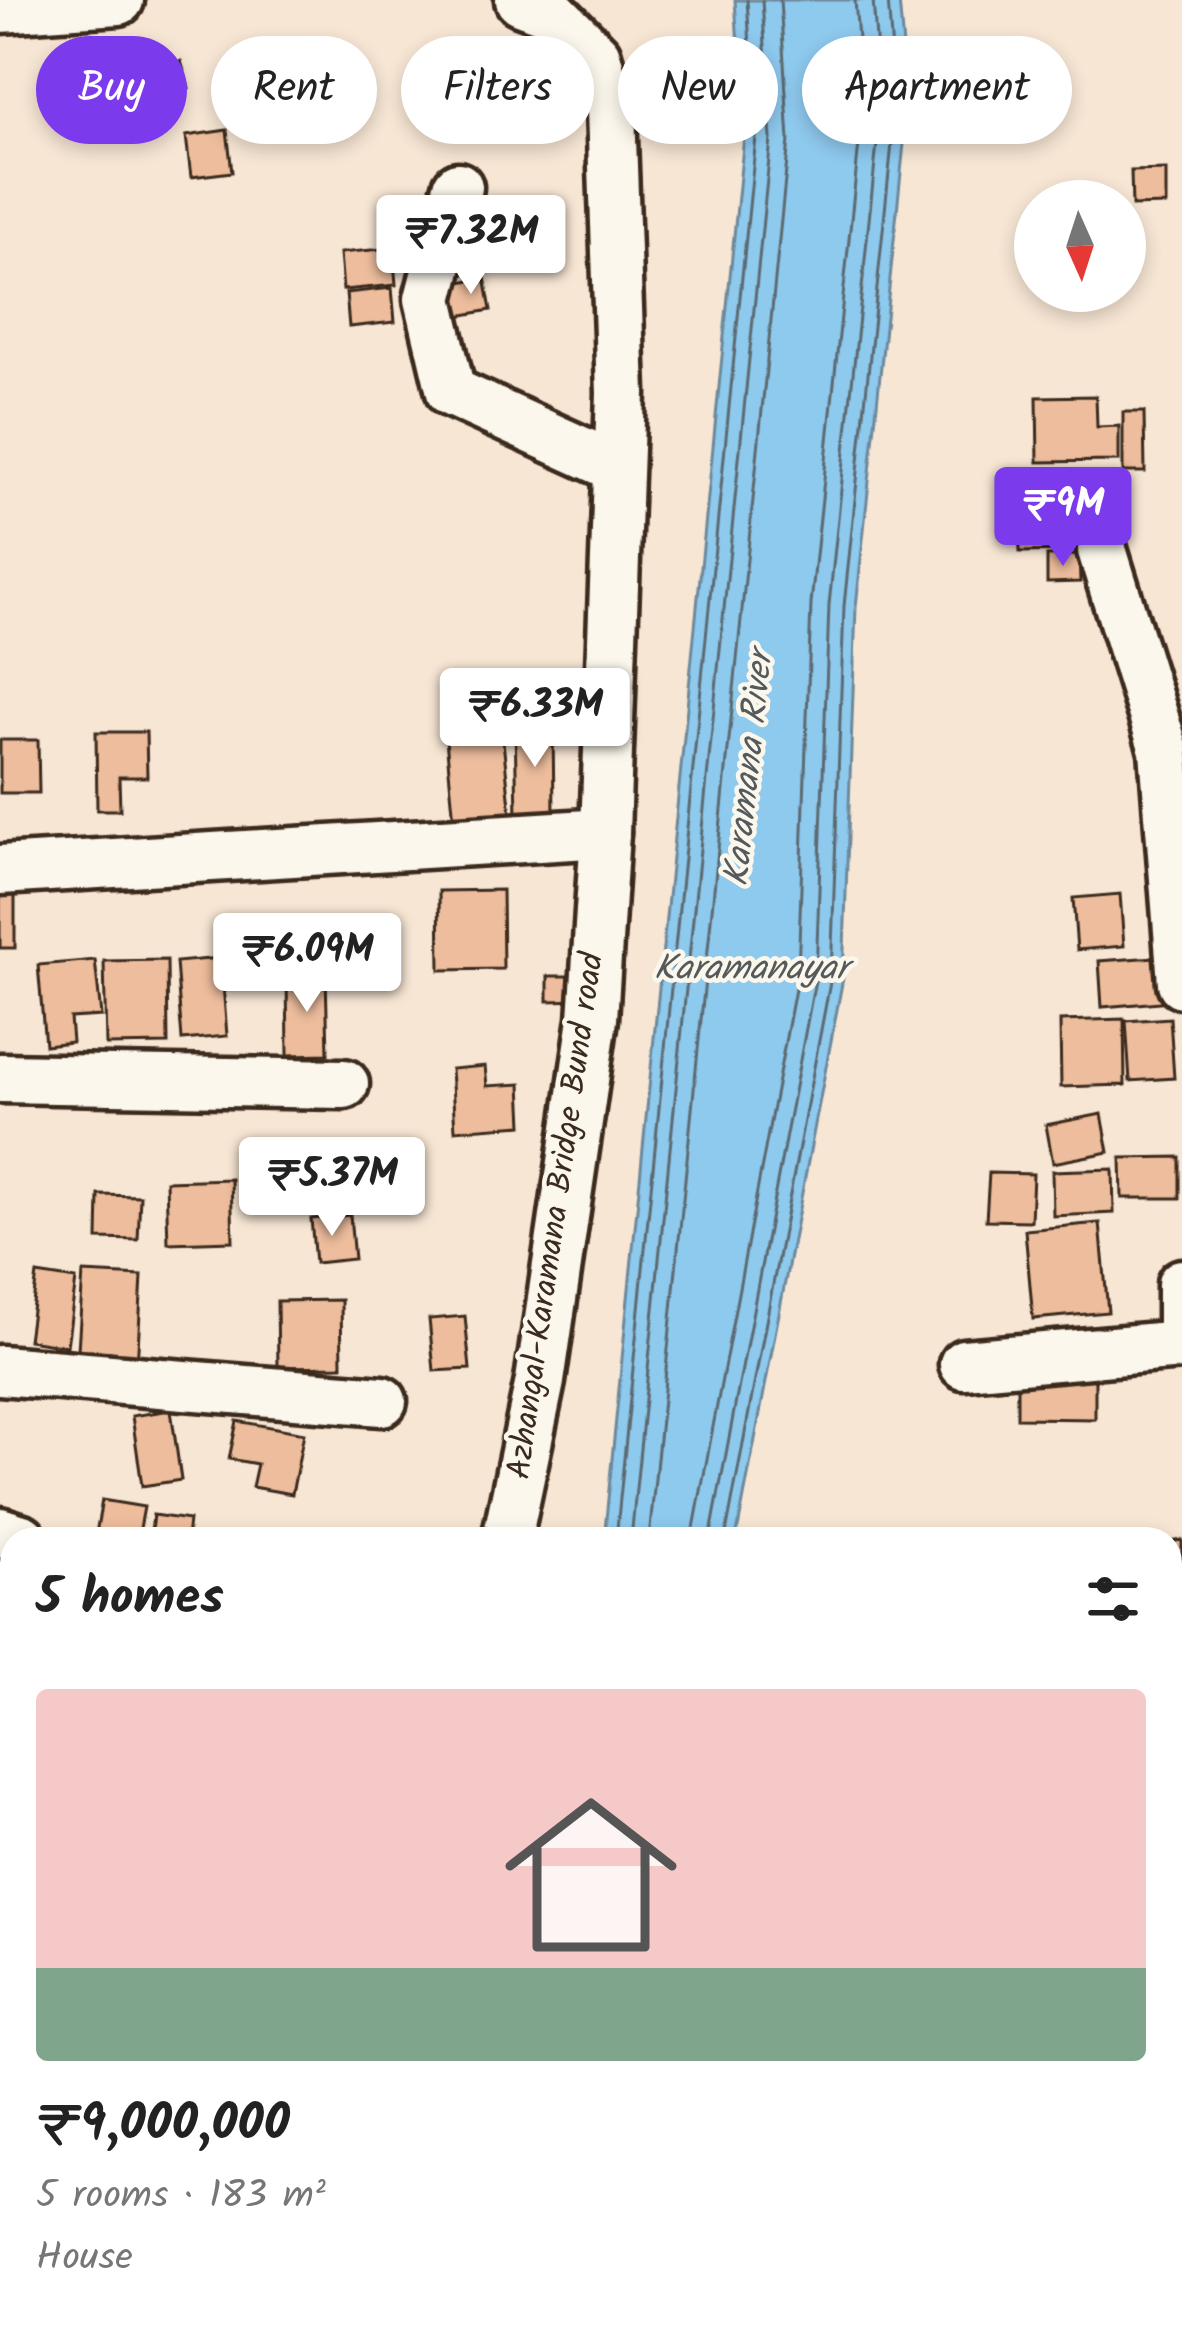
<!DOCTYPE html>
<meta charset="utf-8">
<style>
:root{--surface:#fff;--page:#f2f2f2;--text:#222;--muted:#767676;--accent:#7c3aed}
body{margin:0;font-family:Kalam,sans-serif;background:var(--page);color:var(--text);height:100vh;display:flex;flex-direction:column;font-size:45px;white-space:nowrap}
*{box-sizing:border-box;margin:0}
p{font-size:39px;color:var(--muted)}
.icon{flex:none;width:66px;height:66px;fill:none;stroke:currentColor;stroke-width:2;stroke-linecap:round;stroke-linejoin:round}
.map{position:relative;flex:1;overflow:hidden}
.side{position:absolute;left:0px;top:1527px;width:1182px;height:807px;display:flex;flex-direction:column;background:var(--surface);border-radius:36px 36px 0 0;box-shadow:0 6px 18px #0003}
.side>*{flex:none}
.banner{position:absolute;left:36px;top:36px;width:1110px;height:108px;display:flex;gap:24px}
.needle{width:78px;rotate:177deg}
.buttons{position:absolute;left:1014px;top:180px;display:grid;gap:24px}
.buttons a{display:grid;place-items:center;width:132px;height:132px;border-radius:50%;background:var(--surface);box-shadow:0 6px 18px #0003;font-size:60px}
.price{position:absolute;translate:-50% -102px;padding:0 27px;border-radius:12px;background:#fff;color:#222;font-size:39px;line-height:78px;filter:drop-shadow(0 3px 6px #0008)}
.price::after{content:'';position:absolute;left:50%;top:72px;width:36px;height:27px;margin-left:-18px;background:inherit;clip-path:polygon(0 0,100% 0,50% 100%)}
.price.on{background:var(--accent);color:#fff}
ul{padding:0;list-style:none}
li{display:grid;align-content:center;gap:24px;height:636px;padding:0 36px}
li span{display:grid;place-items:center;height:372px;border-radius:12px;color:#555}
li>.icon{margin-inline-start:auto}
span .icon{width:216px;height:216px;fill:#fffc;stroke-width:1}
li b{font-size:51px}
h2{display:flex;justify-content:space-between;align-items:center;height:144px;padding:0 36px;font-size:51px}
.pill{padding:0 42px;border-radius:54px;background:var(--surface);box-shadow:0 6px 18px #0003;font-size:42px;line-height:108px}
.pill.on{background:var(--accent);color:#fff}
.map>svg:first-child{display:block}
</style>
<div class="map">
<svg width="1182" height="2333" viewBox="0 0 1182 2333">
<rect width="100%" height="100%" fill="#f7e6d4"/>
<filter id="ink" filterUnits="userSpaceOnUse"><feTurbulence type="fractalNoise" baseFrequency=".00833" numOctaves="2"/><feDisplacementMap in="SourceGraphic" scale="24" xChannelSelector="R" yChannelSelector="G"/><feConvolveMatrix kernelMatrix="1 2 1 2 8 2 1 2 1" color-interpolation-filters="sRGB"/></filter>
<g filter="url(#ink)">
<!-- water -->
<g fill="#8ec9ee" stroke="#6d899b" stroke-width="3">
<polygon points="735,0 899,0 908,105 856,607 843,978 736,1539 604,1539 744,136"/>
<polygon points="502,2322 687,2322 686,2333 501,2333"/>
</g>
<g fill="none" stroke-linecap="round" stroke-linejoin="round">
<!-- shore -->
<g stroke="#5c6a71" stroke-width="3">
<polyline points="616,1539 756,137 747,0"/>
<polyline points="631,1539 771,139 762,0"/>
<polyline points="649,1539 789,140 780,0"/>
<polyline points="692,1539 798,973 811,604 863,105 855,0"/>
<polyline points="710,1539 816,975 829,605 881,105 873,0"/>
<polyline points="725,1539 831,977 844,606 896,105 888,0"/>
</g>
</g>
<!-- building -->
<g fill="#edbd9d" stroke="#3b2a1e" stroke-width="3">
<polygon points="181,61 189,88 161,96 153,69"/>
<polygon points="227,130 232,172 191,177 186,136"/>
<polygon points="1166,170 1166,205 1132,206 1131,171"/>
<polygon points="393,248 396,285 343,290 340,253"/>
<polygon points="485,277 491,310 458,316 451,284"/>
<polygon points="392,288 395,322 349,327 346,293"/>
<polygon points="1096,396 1097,427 1119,426 1119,461 1038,462 1037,397"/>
<polygon points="1123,412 1144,412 1145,472 1123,472"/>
<polygon points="1073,484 1074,551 1020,552 1018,485"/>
<polygon points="1079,555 1080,582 1047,583 1047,556"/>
<polygon points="501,723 511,815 454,821 445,729"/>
<polygon points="553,725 554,815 517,816 515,726"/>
<polygon points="96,732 146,732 147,777 119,777 120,810 97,810"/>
<polygon points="0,740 38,740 39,793 0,793"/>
<polygon points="15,887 15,948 0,948 0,888"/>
<polygon points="502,890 503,969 440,970 439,891"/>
<polygon points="1120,894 1124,946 1077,950 1073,898"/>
<polygon points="1169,956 1172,1001 1102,1007 1099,961"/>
<polygon points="221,958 227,1036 182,1040 176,962"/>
<polygon points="95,960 101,1016 70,1018 72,1042 45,1045 38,965"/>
<polygon points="167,960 168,1044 106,1045 104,961"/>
<polygon points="326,975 328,1054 288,1055 287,976"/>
<polygon points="548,976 585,976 586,1000 548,1001"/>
<polygon points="1170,1018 1174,1078 1130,1081 1126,1021"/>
<polygon points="1124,1019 1125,1085 1061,1087 1060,1021"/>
<polygon points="485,1066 487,1086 521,1084 523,1125 455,1130 451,1069"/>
<polygon points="1102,1114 1109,1152 1053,1163 1046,1125"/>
<polygon points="1180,1157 1180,1198 1122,1198 1121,1158"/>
<polygon points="1113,1169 1114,1213 1053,1216 1052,1171"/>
<polygon points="989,1173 1033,1174 1031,1221 986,1220"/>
<polygon points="231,1179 233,1241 168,1243 166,1181"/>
<polygon points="99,1195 140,1196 138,1240 98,1239"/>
<polygon points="350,1215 354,1259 315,1263 311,1219"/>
<polygon points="1100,1223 1108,1312 1033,1319 1025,1230"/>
<polygon points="83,1273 142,1276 137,1367 110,1366 110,1352 78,1350"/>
<polygon points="37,1274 76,1280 67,1346 28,1340"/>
<polygon points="341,1300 342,1366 278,1367 277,1301"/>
<polygon points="465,1316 470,1369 434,1371 429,1319"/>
<polygon points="1017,1367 1095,1368 1095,1419 1017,1418"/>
<polygon points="171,1410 181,1480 142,1486 132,1416"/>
<polygon points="237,1421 304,1433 292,1494 252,1487 257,1464 229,1459"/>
<polygon points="102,1500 144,1507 138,1539 95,1539"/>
<polygon points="153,1515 189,1520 187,1539 150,1539"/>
<polygon points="1182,1540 1182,1614 1178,1615 1170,1542"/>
<polygon points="2,1600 12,1600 12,1669 1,1669"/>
<polygon points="1182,1763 1182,1826 1170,1828 1170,1766"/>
<polygon points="1182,1859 1182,1937 1180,1937 1172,1860"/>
<rect x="0" y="2187" width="12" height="62"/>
<polygon points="1182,2213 1182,2292 1170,2293 1170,2214"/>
<polygon points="12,2257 12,2316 0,2317 0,2258"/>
</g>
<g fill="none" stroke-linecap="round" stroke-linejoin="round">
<defs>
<g id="minor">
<polyline points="0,8 119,0"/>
<polyline points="458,187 429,299 451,392 618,468"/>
<polyline points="1102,550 1164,750 1182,983"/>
<polyline points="0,870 605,833"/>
<polyline points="0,1078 344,1084"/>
<polyline points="1182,1284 1182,1345"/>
<polyline points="964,1364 1181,1345"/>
<polyline points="0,1370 382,1401"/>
<polyline points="0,1532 22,1539"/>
<polyline points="507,1539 540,1381 593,1019 605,833 621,393 611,110 596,56 552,12 520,0"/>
<polyline points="1170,1637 1182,1636"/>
<polyline points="0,1785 12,1787"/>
<polyline points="1170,2036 1182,2033"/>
<polyline points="53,2333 53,2322"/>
<polyline points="264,2333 265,2322"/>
<polyline points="393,2333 394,2322"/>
</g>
</defs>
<!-- minor casing -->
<use href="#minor" stroke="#3b2a1e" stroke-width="57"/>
<!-- minor -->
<use href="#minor" stroke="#fbf7ec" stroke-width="48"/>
</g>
</g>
<g text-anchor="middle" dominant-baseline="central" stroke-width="9" stroke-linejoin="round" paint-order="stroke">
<!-- street labels -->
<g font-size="33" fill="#3b2a1e" stroke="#fbf7ec">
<text transform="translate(557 1216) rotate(-82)">Azhangal-Karamana Bridge Bund road</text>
</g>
<!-- water labels -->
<g font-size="36" font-style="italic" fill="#545a5c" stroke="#fbf7ec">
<text transform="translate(750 769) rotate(-84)">Karamana River</text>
<text x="751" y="969">Karamanayar</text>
</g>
</g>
</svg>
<div class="buttons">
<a><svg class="needle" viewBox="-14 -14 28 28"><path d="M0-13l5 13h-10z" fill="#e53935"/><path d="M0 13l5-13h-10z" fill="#767676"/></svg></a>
</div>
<b class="price" style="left:471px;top:297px">₹7.32M</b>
<b class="price on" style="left:1063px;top:569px">₹9M</b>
<b class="price" style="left:535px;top:770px">₹6.33M</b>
<b class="price" style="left:307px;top:1015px">₹6.09M</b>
<b class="price" style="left:332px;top:1239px">₹5.37M</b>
<div class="banner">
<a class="pill on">Buy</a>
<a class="pill">Rent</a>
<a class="pill">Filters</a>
<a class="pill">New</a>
<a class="pill">Apartment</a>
</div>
<section class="side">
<h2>5 homes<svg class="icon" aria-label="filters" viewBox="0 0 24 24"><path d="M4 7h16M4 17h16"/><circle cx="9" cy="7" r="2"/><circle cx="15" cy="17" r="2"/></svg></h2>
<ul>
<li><span style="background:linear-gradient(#f6c9c9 75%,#7fa58c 0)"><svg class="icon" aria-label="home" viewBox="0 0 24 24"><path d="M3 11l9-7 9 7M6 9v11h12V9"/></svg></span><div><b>₹9,000,000</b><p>5 rooms · 183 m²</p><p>House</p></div></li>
</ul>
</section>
</div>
